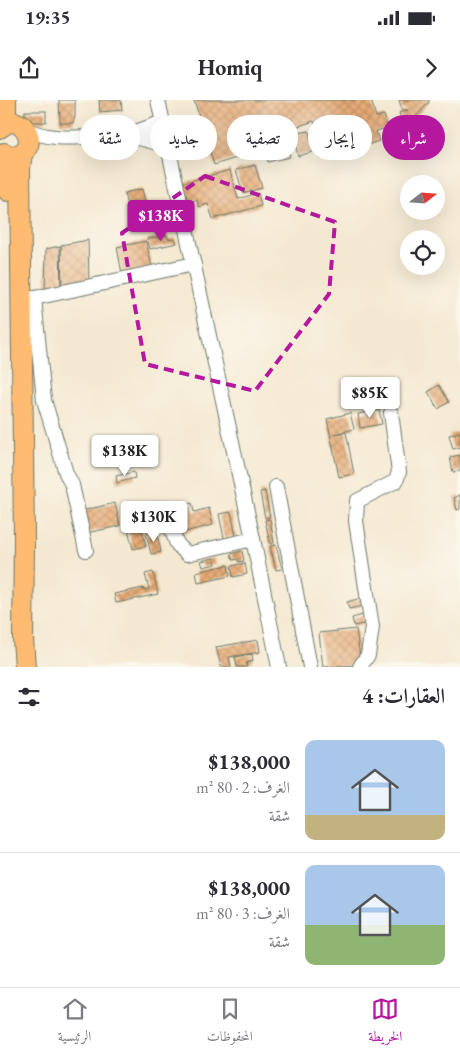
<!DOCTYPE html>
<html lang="ar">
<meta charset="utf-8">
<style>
:root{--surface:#fff;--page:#f7f7f7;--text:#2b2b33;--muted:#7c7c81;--line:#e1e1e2;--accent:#b5179e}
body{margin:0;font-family:"EB Garamond",Amiri,serif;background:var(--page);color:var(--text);direction:rtl;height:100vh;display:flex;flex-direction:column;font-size:19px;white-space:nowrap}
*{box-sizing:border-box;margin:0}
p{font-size:16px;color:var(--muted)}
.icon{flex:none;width:28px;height:28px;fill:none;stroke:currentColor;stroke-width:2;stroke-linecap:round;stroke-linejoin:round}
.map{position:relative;height:567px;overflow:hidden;direction:ltr}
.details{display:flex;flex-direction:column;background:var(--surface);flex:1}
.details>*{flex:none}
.banner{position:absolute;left:15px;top:15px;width:430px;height:45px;direction:rtl;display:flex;gap:10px}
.needle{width:32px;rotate:73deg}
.tools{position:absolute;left:400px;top:75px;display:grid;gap:10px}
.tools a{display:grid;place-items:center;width:45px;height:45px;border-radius:50%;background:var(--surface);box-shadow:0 5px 20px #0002;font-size:25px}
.price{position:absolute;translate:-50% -42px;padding:0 11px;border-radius:5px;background:#fff;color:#222;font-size:16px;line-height:32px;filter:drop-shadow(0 1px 2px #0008)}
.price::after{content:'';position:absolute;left:50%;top:30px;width:15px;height:11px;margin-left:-8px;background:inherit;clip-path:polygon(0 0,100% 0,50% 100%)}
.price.current{background:var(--accent);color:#fff}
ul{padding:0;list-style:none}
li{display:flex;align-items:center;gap:15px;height:125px;padding:0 15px}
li+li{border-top:1px solid var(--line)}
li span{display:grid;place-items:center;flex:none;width:140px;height:100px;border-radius:10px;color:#555}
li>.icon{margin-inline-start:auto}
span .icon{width:60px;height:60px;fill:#fffc;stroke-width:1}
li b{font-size:21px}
h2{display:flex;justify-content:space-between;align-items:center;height:60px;padding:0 15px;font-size:21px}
.pill{padding:0 18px;border-radius:22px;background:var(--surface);box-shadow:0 5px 20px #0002;font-size:18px;line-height:45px}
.pill.current{background:var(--accent);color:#fff}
.status{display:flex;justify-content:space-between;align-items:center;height:35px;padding:0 25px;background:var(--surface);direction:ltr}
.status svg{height:14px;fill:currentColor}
header{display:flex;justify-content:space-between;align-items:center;height:65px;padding:0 15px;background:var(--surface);font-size:22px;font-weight:700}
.tab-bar{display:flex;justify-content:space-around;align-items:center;height:70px;border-top:1px solid var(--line);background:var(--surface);font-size:14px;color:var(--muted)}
.tab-bar a{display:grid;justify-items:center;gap:2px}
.tab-bar .current{color:var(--accent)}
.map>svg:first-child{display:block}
</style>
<div class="status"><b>19:35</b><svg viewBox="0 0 49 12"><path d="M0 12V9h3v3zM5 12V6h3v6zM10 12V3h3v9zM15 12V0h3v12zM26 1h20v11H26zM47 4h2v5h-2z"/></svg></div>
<header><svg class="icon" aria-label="forward" viewBox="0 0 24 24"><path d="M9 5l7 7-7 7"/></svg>Homiq<svg class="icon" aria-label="share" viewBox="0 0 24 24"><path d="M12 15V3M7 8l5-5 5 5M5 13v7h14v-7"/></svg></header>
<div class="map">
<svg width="460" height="567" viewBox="0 0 460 567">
<defs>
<pattern id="building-cross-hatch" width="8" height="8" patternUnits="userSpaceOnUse" patternTransform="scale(1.25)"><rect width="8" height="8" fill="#e8ac76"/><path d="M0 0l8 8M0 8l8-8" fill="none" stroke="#bb8d62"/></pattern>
</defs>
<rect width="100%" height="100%" fill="#fbf7ec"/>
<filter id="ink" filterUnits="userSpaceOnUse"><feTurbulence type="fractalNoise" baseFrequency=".02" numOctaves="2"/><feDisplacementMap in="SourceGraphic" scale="10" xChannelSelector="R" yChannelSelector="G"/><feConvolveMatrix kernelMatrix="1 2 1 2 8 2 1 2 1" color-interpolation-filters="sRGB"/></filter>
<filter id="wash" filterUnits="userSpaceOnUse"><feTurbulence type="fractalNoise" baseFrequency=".0096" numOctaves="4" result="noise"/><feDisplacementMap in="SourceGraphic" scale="20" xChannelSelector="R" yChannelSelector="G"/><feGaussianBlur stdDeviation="1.12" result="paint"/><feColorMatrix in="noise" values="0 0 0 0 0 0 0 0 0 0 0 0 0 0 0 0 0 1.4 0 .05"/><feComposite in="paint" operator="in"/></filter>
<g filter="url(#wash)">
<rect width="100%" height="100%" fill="#f4e8d0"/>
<g id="blocks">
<!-- building -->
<g fill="url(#building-cross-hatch)">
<polygon points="59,0 75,0 75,17 73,23 60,23"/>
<polygon points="99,0 121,0 122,10 100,12"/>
<polygon points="194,0 371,0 376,17 384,15 388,28 376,31 379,41 357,48 350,26 319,37 314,21 255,40 258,51 214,65"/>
<polygon points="399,0 429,0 429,2 411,22 403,24 399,13 408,10 402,10"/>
<rect x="25" y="11" width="21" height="11"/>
<polygon points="309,31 313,52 298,56 293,34"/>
<polygon points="287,41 291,51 289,52 290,57 268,62 264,46"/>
<polygon points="255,65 262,88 243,93 236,70"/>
<polygon points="230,70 238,99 258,93 261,106 213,119 208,104 199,107 197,100 187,102 182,83"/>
<polygon points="142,89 148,115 130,119 124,93"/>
<polygon points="167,135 168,139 175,138 177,143 150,149 147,139"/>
<polygon points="88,140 89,183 62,190 61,145"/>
<polygon points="146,141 152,167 122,174 117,147"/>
<polygon points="60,146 61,189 45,193 46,149"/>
<polygon points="439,285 449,302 438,309 428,292"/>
<polygon points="379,310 382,324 360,328 358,314"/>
<polygon points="350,313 354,329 335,334 346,332 354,374 339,377 327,319"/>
<polygon points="460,332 460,347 453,349 449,335"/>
<polygon points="460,355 460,371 453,372 450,357"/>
<polygon points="134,372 135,378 117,383 116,376"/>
<polygon points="265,391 270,417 265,418 260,392"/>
<polygon points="460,395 460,409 457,410 454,398"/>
<polygon points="165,401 168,417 145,422 141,406"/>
<polygon points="115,403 120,426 86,433 81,411"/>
<polygon points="192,403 194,412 209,408 213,425 184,432 178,406"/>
<polygon points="231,412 236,436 224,438 219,414"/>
<polygon points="270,419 274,443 270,444 265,420"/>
<polygon points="141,426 146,446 133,449 128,429"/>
<polygon points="157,432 161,452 151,454 146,434"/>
<polygon points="276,445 282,469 276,470 270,446"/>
<polygon points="242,451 244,461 238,462 238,459 233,460 231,454"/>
<polygon points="214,458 216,464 203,467 201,461"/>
<polygon points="245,463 247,474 233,477 231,466"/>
<polygon points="228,465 230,476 198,483 196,472"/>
<polygon points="153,472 158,494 116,503 114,494 143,488 143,490 149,489 145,474"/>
<polygon points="361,498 363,506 349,509 347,502"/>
<polygon points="366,514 368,523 354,526 352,518"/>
<polygon points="356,529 361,565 323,567 319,533"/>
<polygon points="258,540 260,552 229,557 231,567 221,567 216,547"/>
<polygon points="252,554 253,561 246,563 247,567 237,567 235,557"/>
</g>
</g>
</g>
<g filter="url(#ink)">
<use href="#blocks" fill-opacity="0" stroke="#6a796b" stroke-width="1"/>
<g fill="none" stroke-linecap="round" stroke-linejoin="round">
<defs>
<g id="minor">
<polyline points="158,0 253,439 279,567"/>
<path d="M25,28C51,44 92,35 122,36C137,36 153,42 168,46"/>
<polyline points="124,36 163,22"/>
<polyline points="34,198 44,300 66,373 72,385 86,450"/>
<polyline points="25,200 194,164"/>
<polyline points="276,387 310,567"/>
<polyline points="171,428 177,444 187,454 253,439"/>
<polyline points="360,567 368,555 372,527 356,421 357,401 396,381 399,372 391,313"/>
</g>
<g id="highway">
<polyline points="3,25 6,12 6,0"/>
<path d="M0,28C24,6 45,54 11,56"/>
<polyline points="4,53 8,74 8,91"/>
<polyline points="22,53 20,68 24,440 23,539 25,567"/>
</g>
</defs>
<!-- minor casing -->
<use href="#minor" stroke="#6a796b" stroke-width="16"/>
<!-- highway casing -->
<use href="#highway" stroke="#6a796b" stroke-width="22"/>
<!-- minor -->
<use href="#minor" stroke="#fff" stroke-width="14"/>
<!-- highway -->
<use href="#highway" stroke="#ffbb71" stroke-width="20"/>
</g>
</g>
<!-- marked area -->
<path fill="none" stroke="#b5179e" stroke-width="4" stroke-dasharray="10 6" stroke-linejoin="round" d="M205,76L335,122L329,194L255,291L145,264L122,133Z"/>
</svg>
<div class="tools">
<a><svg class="needle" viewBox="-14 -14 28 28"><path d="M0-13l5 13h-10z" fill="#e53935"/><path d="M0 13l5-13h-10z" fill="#7c7c81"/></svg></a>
<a><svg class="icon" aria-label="locate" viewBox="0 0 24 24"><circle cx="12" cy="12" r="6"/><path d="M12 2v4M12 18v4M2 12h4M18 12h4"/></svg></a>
</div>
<b class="price current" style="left:161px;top:142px">$138K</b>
<b class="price" style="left:370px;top:319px">$85K</b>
<b class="price" style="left:125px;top:377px">$138K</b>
<b class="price" style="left:154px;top:443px">$130K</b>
<div class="banner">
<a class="pill current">شراء</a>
<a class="pill">إيجار</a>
<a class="pill">تصفية</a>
<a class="pill">جديد</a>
<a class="pill">شقة</a>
</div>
</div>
<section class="details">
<h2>العقارات: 4<svg class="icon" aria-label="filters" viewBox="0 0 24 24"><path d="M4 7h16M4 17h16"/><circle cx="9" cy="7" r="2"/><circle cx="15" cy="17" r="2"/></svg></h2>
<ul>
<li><span style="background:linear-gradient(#a9c7e8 75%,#c2b280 0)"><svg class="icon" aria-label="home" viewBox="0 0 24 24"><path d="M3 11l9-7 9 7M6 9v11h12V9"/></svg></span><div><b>$138,000</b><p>الغرف: 2 · 80 m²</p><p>شقة</p></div></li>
<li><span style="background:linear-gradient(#a9c7e8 60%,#8fb573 0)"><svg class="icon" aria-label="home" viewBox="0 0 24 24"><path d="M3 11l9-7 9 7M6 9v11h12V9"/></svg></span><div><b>$138,000</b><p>الغرف: 3 · 80 m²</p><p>شقة</p></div></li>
</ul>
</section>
<nav class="tab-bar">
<a class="current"><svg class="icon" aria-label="map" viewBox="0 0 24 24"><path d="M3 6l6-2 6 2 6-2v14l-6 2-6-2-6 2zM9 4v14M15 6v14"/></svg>الخريطة</a>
<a><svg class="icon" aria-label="saved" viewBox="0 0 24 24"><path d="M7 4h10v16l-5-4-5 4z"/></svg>المحفوظات</a>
<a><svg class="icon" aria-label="home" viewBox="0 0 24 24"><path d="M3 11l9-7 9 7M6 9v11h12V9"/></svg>الرئيسية</a>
</nav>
